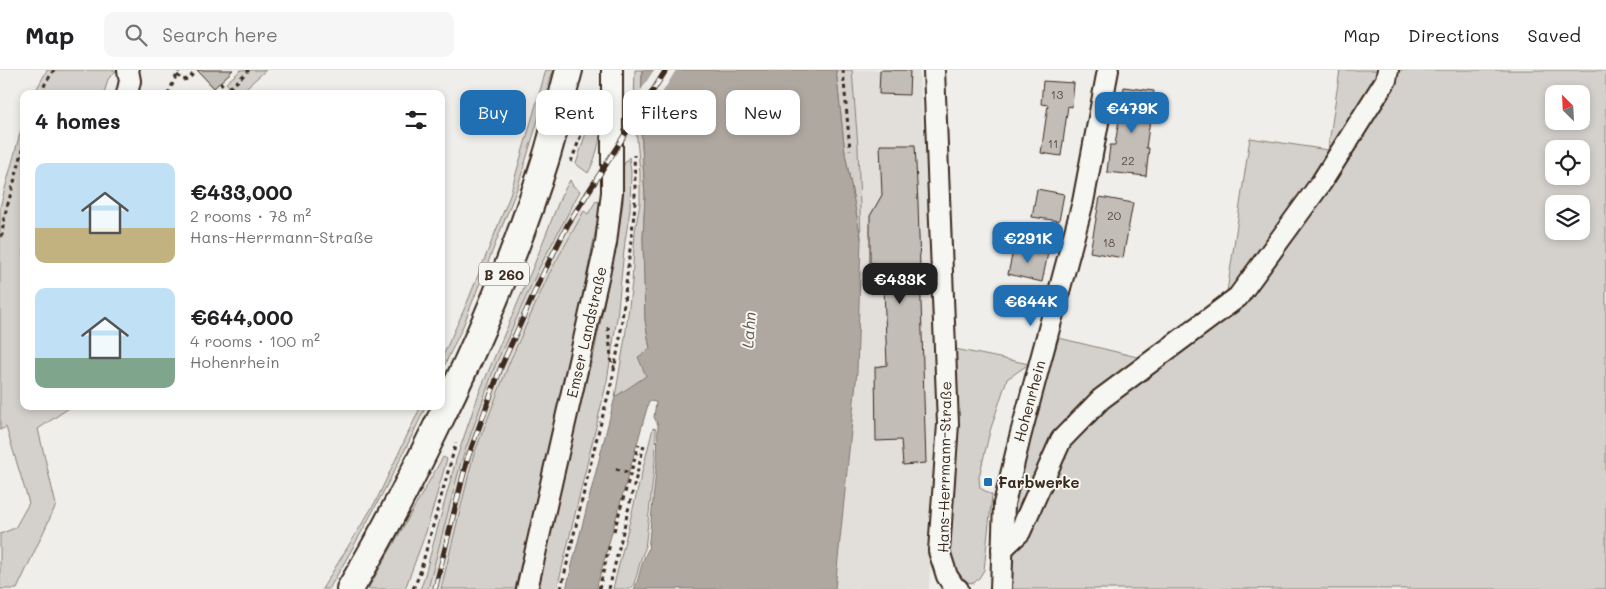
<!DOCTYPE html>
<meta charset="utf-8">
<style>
:root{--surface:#fff;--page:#f6f6f6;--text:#202124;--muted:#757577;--line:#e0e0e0;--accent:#1f6fb2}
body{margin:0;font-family:Mali,sans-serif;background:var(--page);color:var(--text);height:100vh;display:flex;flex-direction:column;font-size:19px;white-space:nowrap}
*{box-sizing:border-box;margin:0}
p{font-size:16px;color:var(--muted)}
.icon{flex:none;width:28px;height:28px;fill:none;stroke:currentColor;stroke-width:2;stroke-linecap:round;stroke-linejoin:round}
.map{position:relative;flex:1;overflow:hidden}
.side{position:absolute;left:20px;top:20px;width:425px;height:320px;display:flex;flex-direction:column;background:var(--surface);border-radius:10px;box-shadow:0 2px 8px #0003}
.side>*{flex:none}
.top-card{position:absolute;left:460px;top:20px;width:475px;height:45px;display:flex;gap:10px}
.needle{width:32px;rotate:336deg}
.tools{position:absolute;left:1545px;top:15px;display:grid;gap:10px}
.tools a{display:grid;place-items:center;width:45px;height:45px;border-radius:10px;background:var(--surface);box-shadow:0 2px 8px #0003;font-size:25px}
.price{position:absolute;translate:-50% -42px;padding:0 11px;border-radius:10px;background:var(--accent);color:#fff;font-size:16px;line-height:32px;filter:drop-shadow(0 1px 2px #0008)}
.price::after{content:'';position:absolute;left:50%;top:30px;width:15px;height:11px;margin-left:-8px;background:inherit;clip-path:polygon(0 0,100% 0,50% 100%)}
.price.active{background:#222;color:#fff}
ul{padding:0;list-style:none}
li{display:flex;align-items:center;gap:15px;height:125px;padding:0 15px}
li span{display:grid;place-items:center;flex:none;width:140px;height:100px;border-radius:10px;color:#555}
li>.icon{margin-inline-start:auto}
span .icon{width:60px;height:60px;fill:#fffc;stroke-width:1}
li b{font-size:21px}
h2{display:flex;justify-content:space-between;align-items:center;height:60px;padding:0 15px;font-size:21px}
.tag{padding:0 18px;border-radius:10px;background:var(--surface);box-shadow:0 2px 8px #0003;font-size:18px;line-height:45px}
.tag.active{background:var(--accent);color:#fff}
header{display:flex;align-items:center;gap:30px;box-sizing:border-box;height:70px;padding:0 25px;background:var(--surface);border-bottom:1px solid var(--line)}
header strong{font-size:24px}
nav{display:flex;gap:28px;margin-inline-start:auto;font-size:18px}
.search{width:350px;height:45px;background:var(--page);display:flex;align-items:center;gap:12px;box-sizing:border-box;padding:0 18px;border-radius:10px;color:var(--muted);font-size:19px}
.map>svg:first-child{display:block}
</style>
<header>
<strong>Map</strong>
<div class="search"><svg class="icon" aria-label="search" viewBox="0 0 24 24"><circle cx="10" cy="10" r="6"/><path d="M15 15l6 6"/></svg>Search here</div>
<nav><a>Map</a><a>Directions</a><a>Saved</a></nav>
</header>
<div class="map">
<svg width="1606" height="519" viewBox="0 0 1606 519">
<rect width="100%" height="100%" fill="#efeeea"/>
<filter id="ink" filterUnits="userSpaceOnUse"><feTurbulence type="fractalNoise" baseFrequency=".02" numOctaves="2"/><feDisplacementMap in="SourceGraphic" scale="10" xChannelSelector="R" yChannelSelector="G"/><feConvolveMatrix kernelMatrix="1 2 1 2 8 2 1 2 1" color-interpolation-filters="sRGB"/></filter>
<g filter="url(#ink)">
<!-- built -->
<g fill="#e2dfdb">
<polygon points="852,0 919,0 934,202 936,371 929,519 835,519 857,302 861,169 858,77"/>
<polygon points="572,132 584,141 549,204 510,291 473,387 441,519 428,519 461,392 484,327 495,296 539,198"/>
</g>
<!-- green -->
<g fill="#d4d1cc" stroke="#887e75" fill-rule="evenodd">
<polygon points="47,0 117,0 108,9 104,24 34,24"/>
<polygon points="241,0 266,0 239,24 236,24 226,13"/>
<polygon points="546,0 553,0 518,116 463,256 441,303 441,290 467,233 509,128"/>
<polygon points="635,0 642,0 641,58 645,126 643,168 645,250 650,279 646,307 615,327 625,268 632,212 635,161 640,133 640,103 634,35"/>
<polygon points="836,0 852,0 858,77 861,169 845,83"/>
<path d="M1340,0H1606V519H1011L1012,461L1014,426L1039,330L1059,268L1137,287L1185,274L1224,242L1250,68L1328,80ZM1554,24H1581V51H1554ZM1554,79H1581V106H1554ZM1554,134H1581V161H1554Z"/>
<path d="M594,41H602C602,62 598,85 588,103L576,94L592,44Z"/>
<polygon points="24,49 24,336 72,336 38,359 56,435 17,519 0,519 0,464 15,458 29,433 6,357 0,360 0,137"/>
<polygon points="629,87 631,101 630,140 625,171 617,248 607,311 557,519 536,519 579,335 594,283 617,171 623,132 623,96"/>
<polygon points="570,110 573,116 580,121 539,198 495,296 461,392 428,519 420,519 423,512 456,390 479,323 534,195 561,126"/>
<polygon points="596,131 600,132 598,149 577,253 518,519 441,519 473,387 510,291 549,204 584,141 588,144"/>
<polygon points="955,279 1029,294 1007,309 990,361 979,407 980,418 992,425 984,500 979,508 974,513 960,511 950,490 947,467 957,352"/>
<path d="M421,336H426C397,399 364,459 329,519H322L376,431Z"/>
<path d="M653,358L656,359L655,390L645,479C638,492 639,506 631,519H613Z"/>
<polygon points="443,387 447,389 426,462 405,519 368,519"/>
</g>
<!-- water -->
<path fill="#afa8a1" stroke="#81766d" d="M642,0H836L845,83L861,169L857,302L835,519H634C641,506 640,492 648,480L657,390L658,355L654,347L656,332L649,331L596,519H566L615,327L646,306L638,287L650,279L645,250L643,168L645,126L641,58Z"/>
<!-- pier -->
<polygon fill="#efeeea" points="654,0 676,0 639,61 639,23"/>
<!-- building -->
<g fill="#c2bdb7" stroke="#3b2a1e">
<polygon points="197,0 233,0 214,18"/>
<polygon points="880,0 910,0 909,25 879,24"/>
<polygon points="1043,11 1074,13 1072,37 1068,36 1061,86 1041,83 1048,35 1041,34"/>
<polygon points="1124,17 1154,21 1146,78 1149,78 1146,106 1107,102 1110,75 1115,75"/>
<polygon points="880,75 915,75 918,133 926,393 903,395 901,370 876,371 875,297 887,295 883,194 870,193 870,146 882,125"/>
<polygon points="1037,119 1064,124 1059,151 1032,147"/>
<polygon points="1100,127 1133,133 1123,188 1090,182"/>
<polygon points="1014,176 1048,183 1042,212 1008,204"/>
</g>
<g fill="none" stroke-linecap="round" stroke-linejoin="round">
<defs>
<g id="minor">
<polyline points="934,0 948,354 939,481 947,506 955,518 958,519"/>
<polyline points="127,24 130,11 128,0"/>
<polyline points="1002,479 1020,462 1061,370 1101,329 1238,227 1321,113 1386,10 1388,0"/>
<polyline points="527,519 606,173 612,122 612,0"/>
<polyline points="1001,519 1004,434 1020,367 1083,132 1108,0"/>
</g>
<path id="major" d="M350,519C381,468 408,415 434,362C478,273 517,182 546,88C555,59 561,29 569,0"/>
</defs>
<!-- minor casing -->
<use href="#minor" stroke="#3b2a1e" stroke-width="24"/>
<!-- major casing -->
<use href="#major" stroke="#3b2a1e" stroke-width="30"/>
<!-- path -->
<g stroke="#3b2a1e" stroke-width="3" stroke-dasharray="4 4" stroke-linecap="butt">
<polyline points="843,0 850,80"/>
<path d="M177,5L183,10C190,9 192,6 195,0"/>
<polyline points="220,12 226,19"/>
<polyline points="228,19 231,24"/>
<polyline points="41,24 45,14 54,0"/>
<polyline points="168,24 179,0"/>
<path d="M206,24C210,22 213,24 218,22C232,19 239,9 249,0"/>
<polyline points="571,92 592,35"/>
<polyline points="0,166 2,165 4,148 24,76"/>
<polyline points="608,257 612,296 615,297"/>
<polyline points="616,399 630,403"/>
<polyline points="614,461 639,374"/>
<polyline points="413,519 419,506 456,373"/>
<polyline points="561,519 596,371 612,311 620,268 635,135 635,111 634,85"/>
<polyline points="599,519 610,474"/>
<polyline points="609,519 644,375"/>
</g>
<!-- minor -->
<use href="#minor" stroke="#f6f6f2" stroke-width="20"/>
<!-- major -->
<use href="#major" stroke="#f6f6f2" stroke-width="26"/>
<defs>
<polyline id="rail" points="435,519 467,390 501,297 539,212 568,154 666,0"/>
</defs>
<!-- rail casing -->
<use href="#rail" stroke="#3b2a1e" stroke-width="5.5"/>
<!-- rail -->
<use href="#rail" stroke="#f6f6f2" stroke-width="4" stroke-dasharray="11" stroke-linecap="butt"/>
</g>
</g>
<!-- markers -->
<rect fill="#1f6fb2" stroke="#f6f6f2" stroke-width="2" x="983" y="407" width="10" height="10" rx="2.5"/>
<g text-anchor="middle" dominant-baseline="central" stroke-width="4" stroke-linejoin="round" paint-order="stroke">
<!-- number labels -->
<g font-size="12" fill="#5d4f44">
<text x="1057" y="24">13</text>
<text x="1053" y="73">11</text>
<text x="1128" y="90">22</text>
<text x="1114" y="145">20</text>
<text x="1109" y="172">18</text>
</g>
<!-- shield labels -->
<rect fill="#f6f6f2" stroke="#73675e" stroke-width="1" x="479" y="192.5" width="50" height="23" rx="4"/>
<g font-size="14" font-weight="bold" fill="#3b2a1e">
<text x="504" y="204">B 260</text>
</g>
<!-- street labels -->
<g font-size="15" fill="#3b2a1e" stroke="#f6f6f2">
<text transform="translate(586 262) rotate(-77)">Emser Landstraße</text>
<text transform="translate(1029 331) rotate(-75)">Hohenrhein</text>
<text transform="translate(944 397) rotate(-89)">Hans-Herrmann-Straße</text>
</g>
<!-- poi labels -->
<g font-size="15" font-weight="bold" fill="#3b2a1e" stroke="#f6f6f2" text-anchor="start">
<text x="998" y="412">Farbwerke</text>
</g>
<!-- water labels -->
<g font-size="16" font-style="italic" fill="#64564c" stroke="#f6f6f2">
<text transform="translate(748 260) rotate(-86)">Lahn</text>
</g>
</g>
</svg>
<div class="tools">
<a><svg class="needle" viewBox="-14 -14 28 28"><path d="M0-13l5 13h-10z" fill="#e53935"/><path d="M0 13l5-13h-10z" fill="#757577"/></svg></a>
<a><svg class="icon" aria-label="locate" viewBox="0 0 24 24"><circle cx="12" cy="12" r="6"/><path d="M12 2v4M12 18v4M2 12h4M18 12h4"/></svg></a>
<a><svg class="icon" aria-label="layers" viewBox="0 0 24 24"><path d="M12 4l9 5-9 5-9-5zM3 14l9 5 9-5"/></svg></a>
</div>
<b class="price" style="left:1132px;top:64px">€479K</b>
<b class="price" style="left:1028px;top:194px">€291K</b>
<b class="price active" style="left:900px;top:235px">€433K</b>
<b class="price" style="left:1031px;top:257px">€644K</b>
<div class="top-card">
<a class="tag active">Buy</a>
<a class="tag">Rent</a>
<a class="tag">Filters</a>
<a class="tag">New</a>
</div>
<section class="side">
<h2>4 homes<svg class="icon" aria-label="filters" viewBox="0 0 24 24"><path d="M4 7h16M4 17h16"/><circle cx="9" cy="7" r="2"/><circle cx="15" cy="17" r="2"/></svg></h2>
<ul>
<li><span style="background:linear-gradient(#bfe0f5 65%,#c2b280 0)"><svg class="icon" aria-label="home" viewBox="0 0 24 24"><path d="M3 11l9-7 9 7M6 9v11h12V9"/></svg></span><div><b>€433,000</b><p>2 rooms · 78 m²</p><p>Hans-Herrmann-Straße</p></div></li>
<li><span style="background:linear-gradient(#bfe0f5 70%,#7fa58c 0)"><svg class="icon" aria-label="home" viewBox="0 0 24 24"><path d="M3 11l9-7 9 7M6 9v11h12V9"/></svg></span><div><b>€644,000</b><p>4 rooms · 100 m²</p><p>Hohenrhein</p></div></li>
</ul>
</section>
</div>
